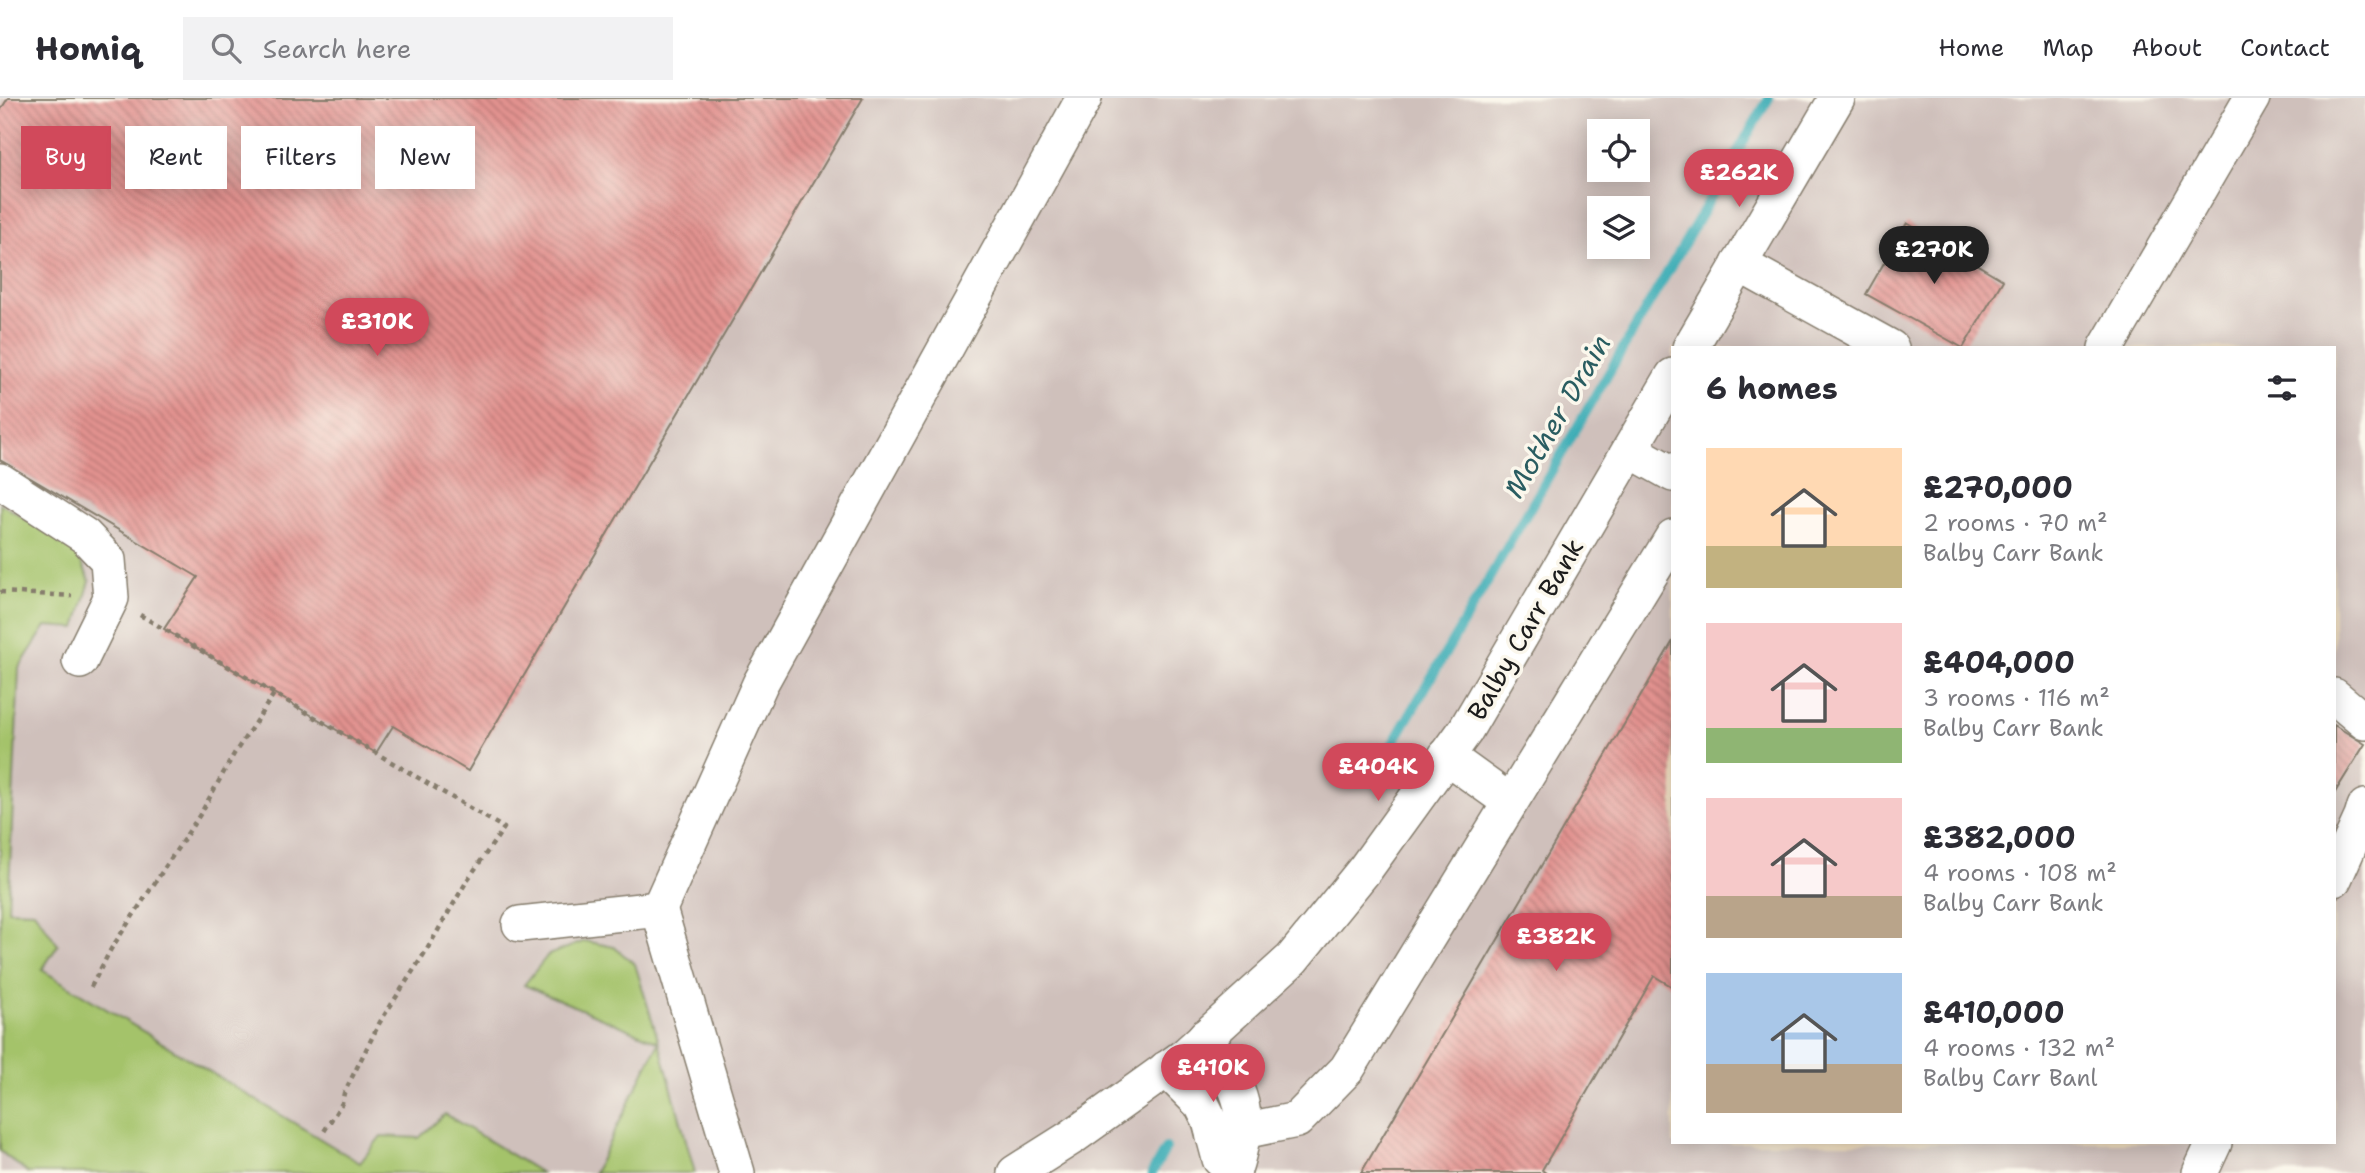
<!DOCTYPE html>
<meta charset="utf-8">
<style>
:root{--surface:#fff;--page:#f2f2f3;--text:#2b2b33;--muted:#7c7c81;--line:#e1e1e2;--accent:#d1495b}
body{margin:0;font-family:"Shantell Sans",sans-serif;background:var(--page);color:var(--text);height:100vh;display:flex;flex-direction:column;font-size:26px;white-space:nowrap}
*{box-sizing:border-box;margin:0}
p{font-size:23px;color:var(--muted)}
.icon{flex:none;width:38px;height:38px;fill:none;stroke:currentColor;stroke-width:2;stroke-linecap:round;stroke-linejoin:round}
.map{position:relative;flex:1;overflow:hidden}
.sheet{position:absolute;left:1671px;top:248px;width:665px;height:798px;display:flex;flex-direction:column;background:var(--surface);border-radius:0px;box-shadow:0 4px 18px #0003}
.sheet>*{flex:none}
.banner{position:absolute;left:21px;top:28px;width:665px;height:63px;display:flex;gap:14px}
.tools{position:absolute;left:1587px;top:21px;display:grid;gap:14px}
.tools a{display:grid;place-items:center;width:63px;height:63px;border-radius:0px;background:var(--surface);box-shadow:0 4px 18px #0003;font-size:35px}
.price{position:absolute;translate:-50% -60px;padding:0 16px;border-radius:24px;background:var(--accent);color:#fff;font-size:23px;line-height:46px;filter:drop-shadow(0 2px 4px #0008)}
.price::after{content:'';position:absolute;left:50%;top:42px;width:21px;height:16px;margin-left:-10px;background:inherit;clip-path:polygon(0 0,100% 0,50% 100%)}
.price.current{background:#222;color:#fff}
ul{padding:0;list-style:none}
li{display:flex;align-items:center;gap:21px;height:175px;padding:0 35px}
li span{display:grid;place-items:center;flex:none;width:196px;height:140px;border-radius:0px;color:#555}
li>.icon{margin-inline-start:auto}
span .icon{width:84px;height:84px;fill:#fffc;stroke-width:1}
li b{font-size:30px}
h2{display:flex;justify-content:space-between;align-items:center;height:84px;padding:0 35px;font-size:30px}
.pill{padding:0 24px;border-radius:0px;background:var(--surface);box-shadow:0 4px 18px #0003;font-size:24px;line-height:63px}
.pill.current{background:var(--accent);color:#fff}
header{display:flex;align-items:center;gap:42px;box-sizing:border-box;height:98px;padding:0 35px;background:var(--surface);border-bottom:2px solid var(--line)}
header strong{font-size:33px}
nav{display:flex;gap:38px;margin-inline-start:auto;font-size:24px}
.search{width:490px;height:63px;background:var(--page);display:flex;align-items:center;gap:18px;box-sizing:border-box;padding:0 24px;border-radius:0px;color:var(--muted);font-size:26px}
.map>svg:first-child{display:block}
</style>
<header>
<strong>Homiq</strong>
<div class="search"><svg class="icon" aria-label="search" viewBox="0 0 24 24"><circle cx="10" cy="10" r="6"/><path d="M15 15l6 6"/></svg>Search here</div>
<nav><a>Home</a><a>Map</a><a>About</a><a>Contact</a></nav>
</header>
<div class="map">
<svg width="2365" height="1075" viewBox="0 0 2365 1075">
<defs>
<pattern id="building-back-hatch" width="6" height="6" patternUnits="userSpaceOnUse" patternTransform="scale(1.75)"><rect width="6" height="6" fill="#e2928f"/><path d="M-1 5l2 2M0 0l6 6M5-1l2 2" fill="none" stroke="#b67674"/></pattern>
</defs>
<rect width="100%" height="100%" fill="#fbf7ec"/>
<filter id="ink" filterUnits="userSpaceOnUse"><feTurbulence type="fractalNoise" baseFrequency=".0143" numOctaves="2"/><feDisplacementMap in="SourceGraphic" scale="14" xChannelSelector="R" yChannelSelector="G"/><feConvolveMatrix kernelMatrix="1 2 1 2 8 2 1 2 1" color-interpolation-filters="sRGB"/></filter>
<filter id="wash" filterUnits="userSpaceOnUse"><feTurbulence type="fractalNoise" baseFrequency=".00686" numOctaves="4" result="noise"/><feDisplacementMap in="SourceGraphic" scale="28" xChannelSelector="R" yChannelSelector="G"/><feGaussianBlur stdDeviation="1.57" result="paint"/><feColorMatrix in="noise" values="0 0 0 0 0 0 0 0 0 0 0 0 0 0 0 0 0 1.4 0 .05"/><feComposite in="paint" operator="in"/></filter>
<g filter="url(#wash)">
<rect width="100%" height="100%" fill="#f1debe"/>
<!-- industrial -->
<path fill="#cfc0bb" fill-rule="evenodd" d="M0,0H2365V1075H0ZM1600,33H1638V72H1600ZM1600,110H1638V149H1600ZM1673,250H2334V1045H1673Z"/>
<!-- grass -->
<g fill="#a4c36b" stroke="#607044" stroke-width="2">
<polygon points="0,405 76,453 90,483 76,530 46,528 19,570 8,812 34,813 58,847 42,872 360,1065 381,1038 419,1040 445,1016 541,1075 28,1075 0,1053"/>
<polygon points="585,843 614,849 635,866 659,944 695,1075 594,1075 659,944 524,887 548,857"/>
</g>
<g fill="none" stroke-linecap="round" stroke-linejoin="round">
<!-- stream -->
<g stroke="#3bacb5" stroke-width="10">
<polyline points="1385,659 1769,0"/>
<polyline points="1152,1075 1166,1050"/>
</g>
</g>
<g id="blocks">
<!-- building -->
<g fill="url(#building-back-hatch)">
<polygon points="8,0 863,0 468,673 393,628 376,655 164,531 198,479 0,362 0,13"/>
<polygon points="1907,125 2003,182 1963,250 1866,196"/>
<polygon points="1673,543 1673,889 1654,878 1542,1072 1546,1075 1361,1075"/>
<polygon points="2334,627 2365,646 2334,696"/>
</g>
</g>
</g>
<g filter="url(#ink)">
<use href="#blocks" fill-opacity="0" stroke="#867d6d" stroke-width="2"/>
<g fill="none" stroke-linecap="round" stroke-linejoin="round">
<defs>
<g id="minor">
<polyline points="1739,166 1891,250"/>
<polyline points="1690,250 1837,0"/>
<polyline points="2106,250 2252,0"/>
<polyline points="1630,352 1673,376"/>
<polyline points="0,383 85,438 108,462 111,500 80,563"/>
<polyline points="2334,598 2365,624"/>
<polyline points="1446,658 1510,704"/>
<polyline points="2334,781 2362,719 2365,709"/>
<polyline points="659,811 760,586 1084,0"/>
<polyline points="520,826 659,811 737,1075"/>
<path d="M1205,939C1241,994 1254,1009 1233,1075"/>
<polyline points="1166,971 1202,1007 1210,1023 1220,1061"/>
<polyline points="1214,1039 1297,1022 1347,971 1673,439"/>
<polyline points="1015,1075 1072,1039 1185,958 1292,861 1366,770 1465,633 1673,278"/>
<polyline points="2200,1075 2214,1045"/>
</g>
</defs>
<!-- minor casing -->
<use href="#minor" stroke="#867d6d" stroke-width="38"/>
<!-- path -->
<g stroke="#867d6d" stroke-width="4.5" stroke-dasharray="5 5" stroke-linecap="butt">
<polyline points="0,494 72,498"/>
<polyline points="140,517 504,730 468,781 426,853 380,924 344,995 342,1005 323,1035"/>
<polyline points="91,889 111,851 201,715 234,656 274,596"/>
</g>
<!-- minor -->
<use href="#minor" stroke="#fff" stroke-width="35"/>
</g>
</g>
<g text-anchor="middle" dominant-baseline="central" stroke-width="7" stroke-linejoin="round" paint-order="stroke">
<!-- street labels -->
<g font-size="26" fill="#1c1c1c" stroke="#fbf7ec">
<text transform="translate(1525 531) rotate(-60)">Balby Carr Bank</text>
</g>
<!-- water labels -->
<g font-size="28" font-style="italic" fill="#2a5d61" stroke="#fbf7ec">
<text transform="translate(1557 318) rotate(-60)">Mother Drain</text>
</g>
</g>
</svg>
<div class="tools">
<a><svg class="icon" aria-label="locate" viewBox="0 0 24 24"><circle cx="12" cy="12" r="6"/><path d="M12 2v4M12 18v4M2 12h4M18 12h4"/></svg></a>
<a><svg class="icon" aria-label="layers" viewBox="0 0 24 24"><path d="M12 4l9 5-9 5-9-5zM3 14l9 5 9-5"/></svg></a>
</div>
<b class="price" style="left:1739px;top:111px">£262K</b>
<b class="price current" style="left:1934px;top:188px">£270K</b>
<b class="price" style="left:377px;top:260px">£310K</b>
<b class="price" style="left:1378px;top:705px">£404K</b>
<b class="price" style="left:1556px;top:875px">£382K</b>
<b class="price" style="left:1213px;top:1006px">£410K</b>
<div class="banner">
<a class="pill current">Buy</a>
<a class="pill">Rent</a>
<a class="pill">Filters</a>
<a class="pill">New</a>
</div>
<section class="sheet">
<h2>6 homes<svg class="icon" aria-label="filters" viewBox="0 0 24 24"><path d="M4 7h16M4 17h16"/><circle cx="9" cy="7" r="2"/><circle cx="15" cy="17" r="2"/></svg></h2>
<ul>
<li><span style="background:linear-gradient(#ffd9b3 70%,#c2b280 0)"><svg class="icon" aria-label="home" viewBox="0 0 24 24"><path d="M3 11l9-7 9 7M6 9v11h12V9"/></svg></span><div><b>£270,000</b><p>2 rooms · 70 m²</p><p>Balby Carr Bank</p></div></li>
<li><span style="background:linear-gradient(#f6c9c9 75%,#8fb573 0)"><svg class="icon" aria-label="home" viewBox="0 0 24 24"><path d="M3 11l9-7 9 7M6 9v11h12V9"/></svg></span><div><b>£404,000</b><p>3 rooms · 116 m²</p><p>Balby Carr Bank</p></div></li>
<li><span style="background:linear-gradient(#f6c9c9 70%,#b9a48a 0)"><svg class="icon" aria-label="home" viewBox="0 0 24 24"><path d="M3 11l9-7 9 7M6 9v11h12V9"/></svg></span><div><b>£382,000</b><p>4 rooms · 108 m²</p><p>Balby Carr Bank</p></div></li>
<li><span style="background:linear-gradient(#a9c7e8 65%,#b9a48a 0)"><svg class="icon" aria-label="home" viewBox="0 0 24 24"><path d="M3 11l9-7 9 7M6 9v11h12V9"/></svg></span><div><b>£410,000</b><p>4 rooms · 132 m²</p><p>Balby Carr Banl</p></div></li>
</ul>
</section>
</div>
